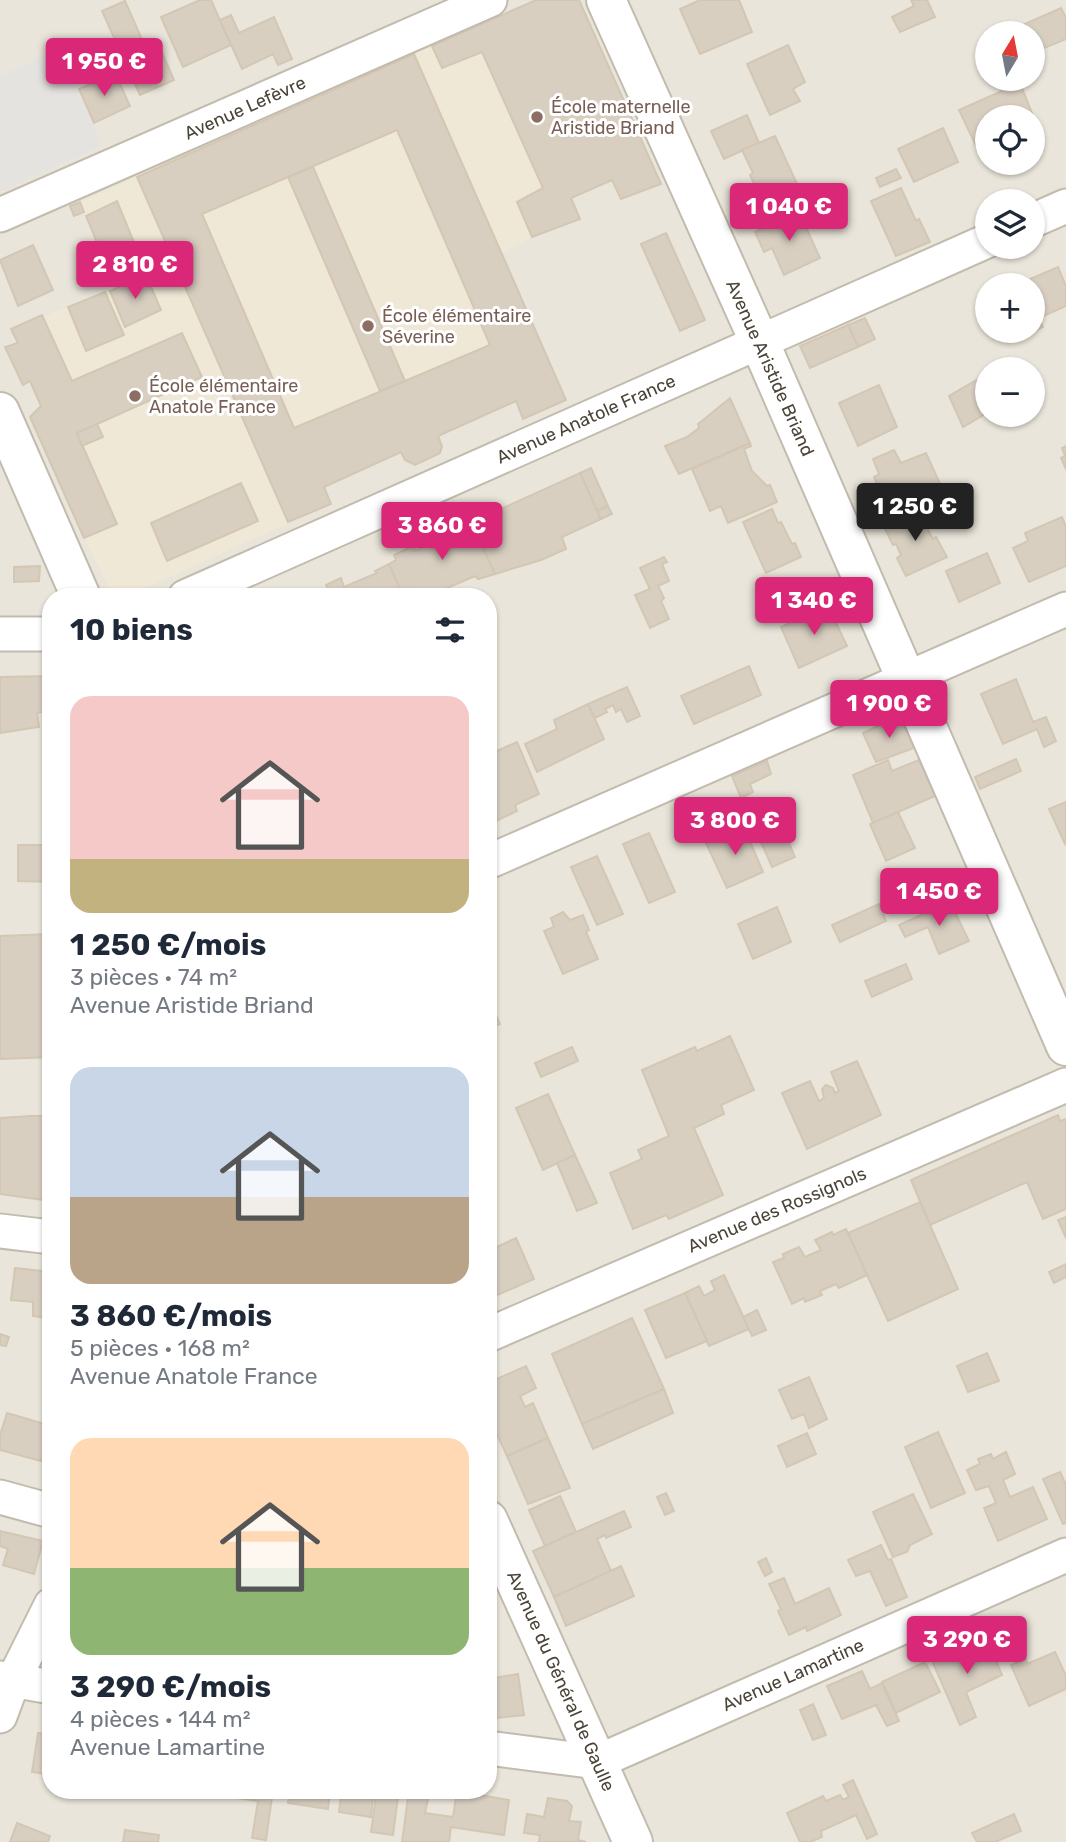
<!DOCTYPE html>
<html lang="fr">
<meta charset="utf-8">
<style>
:root{--surface:#fff;--page:#f2f2f3;--text:#1f2937;--muted:#747a83;--accent:#db2777}
body{margin:0;font-family:Rubik,sans-serif;background:var(--page);color:var(--text);height:100vh;display:flex;flex-direction:column;font-size:26px;white-space:nowrap}
*{box-sizing:border-box;margin:0}
p{font-size:23px;color:var(--muted)}
.icon{flex:none;width:38px;height:38px;fill:none;stroke:currentColor;stroke-width:2;stroke-linecap:round;stroke-linejoin:round}
.map{position:relative;flex:1;overflow:hidden}
.side{position:absolute;left:42px;top:588px;width:455px;height:1211px;display:flex;flex-direction:column;background:var(--surface);border-radius:28px;box-shadow:0 2px 5px #0004}
.side>*{flex:none}
.needle{width:46px;rotate:10deg}
.tools{position:absolute;left:975px;top:21px;display:grid;gap:14px}
.tools a{display:grid;place-items:center;width:70px;height:70px;border-radius:50%;background:var(--surface);box-shadow:0 2px 5px #0004;font-size:35px}
.price{position:absolute;translate:-50% -60px;padding:0 16px;border-radius:7px;background:var(--accent);color:#fff;font-size:23px;line-height:46px;filter:drop-shadow(0 2px 4px #0008)}
.price::after{content:'';position:absolute;left:50%;top:42px;width:21px;height:16px;margin-left:-10px;background:inherit;clip-path:polygon(0 0,100% 0,50% 100%)}
.price.selected{background:#222;color:#fff}
ul{padding:0;list-style:none}
li{display:grid;align-content:center;gap:14px;height:371px;padding:0 28px}
li span{display:grid;place-items:center;height:217px;border-radius:21px;color:#555}
li>.icon{margin-inline-start:auto}
span .icon{width:126px;height:126px;fill:#fffc;stroke-width:1}
li b{font-size:30px}
h2{display:flex;justify-content:space-between;align-items:center;height:84px;padding:0 28px;font-size:30px}
.map>svg:first-child{display:block}
</style>
<div class="map">
<svg width="1066" height="1842" viewBox="0 0 1066 1842">
<rect width="100%" height="100%" fill="#f6f3ec"/>
<!-- residential -->
<path fill="#eae5da" fill-rule="evenodd" d="M0,0H1066V1842H0ZM987,33H1032V79H987ZM987,117H1032V163H987ZM987,201H1032V247H987ZM987,285H1032V331H987ZM987,369H1032V415H987ZM51,597H488V1790H51Z"/>
<!-- education -->
<polygon fill="#efe8d6" points="536,0 579,0 661,184 621,199 612,180 571,198 580,219 532,237 502,253 566,400 523,419 516,401 438,436 442,446 440,453 415,465 405,460 400,452 324,486 331,504 129,595 110,589 84,538 30,417 41,406 30,382 23,385 5,347 18,343 11,329 110,291 104,259 80,202"/>
<!-- parking -->
<polygon fill="#e5e3e0" points="59,49 102,146 0,192 0,76"/>
<!-- building -->
<g fill="#d8cfc1" stroke="#d3c7b4" stroke-width="2" fill-rule="evenodd">
<polygon points="200,0 211,0 231,45 183,67 161,17"/>
<polygon points="536,0 579,0 661,184 621,199 612,180 571,198 580,219 532,237 517,202 543,188 482,52 442,68 432,46"/>
<polygon points="700,0 739,0 752,32 700,54 680,9"/>
<polygon points="911,0 927,0 935,17 900,32 892,17 914,6"/>
<polygon points="125,1 147,51 159,46 174,80 140,95 102,11"/>
<polygon points="1061,8 1066,18 1066,39 1032,53 1032,33 1010,33 1009,31"/>
<polygon points="231,15 239,33 274,17 292,59 278,65 273,54 242,69 220,20"/>
<polygon points="788,45 805,82 793,89 800,101 770,115 747,64"/>
<path d="M414,54L566,400L523,419L516,401L438,436L442,446L440,453L415,465L405,460L401,452L324,487L331,504L288,522L137,177ZM397,130L490,345L294,428L202,214Z"/>
<polygon points="115,73 130,106 94,123 79,89"/>
<polygon points="1020,83 1036,123 1032,124 1032,117 987,117 987,145 978,150 959,110"/>
<polygon points="747,115 759,143 724,159 711,131"/>
<polygon points="943,128 958,162 914,182 898,149"/>
<polygon points="775,136 808,208 772,224 750,175 753,173 742,150"/>
<polygon points="313,167 405,381 380,391 288,177"/>
<polygon points="896,169 901,178 880,187 876,178"/>
<polygon points="901,188 916,221 919,219 930,242 896,256 871,201"/>
<polygon points="117,201 135,245 104,259 86,216"/>
<polygon points="80,202 84,212 74,216 70,206"/>
<polygon points="799,212 820,258 784,275 772,248 764,252 755,232"/>
<polygon points="666,233 705,320 680,331 641,244"/>
<polygon points="33,245 53,290 18,306 0,260"/>
<polygon points="1058,267 1066,286 1066,306 1039,318 1032,304 1032,285 1024,285 1023,282"/>
<polygon points="146,275 161,310 125,327 110,291"/>
<polygon points="105,292 124,335 86,351 68,307"/>
<polygon points="1032,304 1043,327 1008,342 1003,331 1032,331"/>
<polygon points="42,315 72,381 182,333 202,377 77,433 117,524 84,538 30,417 41,406 30,381 23,385 5,347 18,343 11,329"/>
<polygon points="865,318 875,339 858,347 848,325"/>
<polygon points="848,325 858,347 810,368 800,346"/>
<polygon points="987,374 987,413 963,427 949,396"/>
<polygon points="879,385 897,427 858,446 839,403"/>
<polygon points="730,398 750,443 679,474 665,446 687,437 699,428 698,424"/>
<polygon points="97,424 103,437 82,446 77,433"/>
<polygon points="750,443 751,446 744,449 752,471 767,486 770,485 777,502 728,523 721,506 710,511 692,469"/>
<polygon points="1066,446 1066,469 1061,458 1065,456 1062,448"/>
<polygon points="894,450 901,463 926,453 947,499 894,522 874,477 879,474 873,459"/>
<polygon points="591,468 608,506 597,511 580,473"/>
<polygon points="580,473 601,519 562,537 566,549 541,560 495,574 467,515 477,512 481,518"/>
<polygon points="241,483 258,521 167,561 151,523"/>
<polygon points="608,506 612,514 601,519 597,511"/>
<polygon points="772,509 778,523 781,522 792,544 795,543 801,557 766,573 743,522"/>
<polygon points="923,510 931,526 927,528 933,539 936,537 947,557 906,576 897,558 901,555 896,544 893,545 884,527"/>
<polygon points="467,515 495,574 478,579 475,576 426,597 413,597 409,588 401,592 389,564 396,560 394,555 413,546 415,551 427,545 425,542 455,528 452,521"/>
<polygon points="1062,517 1066,527 1066,566 1029,582 1013,548 1028,541 1025,533"/>
<polygon points="987,553 1000,583 959,602 946,571"/>
<polygon points="664,557 667,562 662,564 669,581 658,586 664,598 661,601 669,619 650,628 635,595 650,589 640,568"/>
<polygon points="389,564 401,592 391,597 331,597 326,585 341,578 344,587 377,573 375,571"/>
<polygon points="40,566 39,581 14,582 14,567"/>
<polygon points="828,606 847,646 799,668 781,627"/>
<polygon points="749,666 761,695 694,724 681,696"/>
<polygon points="51,676 51,710 37,713 39,727 0,733 0,677"/>
<polygon points="1016,679 1033,722 1046,717 1056,741 1044,747 1037,729 1003,744 981,694"/>
<polygon points="627,687 640,716 627,722 621,709 616,712 613,705 605,709 607,712 595,718 588,704"/>
<polygon points="588,704 604,739 537,772 525,744 557,729 554,720"/>
<polygon points="900,716 914,748 876,762 863,733"/>
<polygon points="517,742 539,794 515,805 517,811 496,821 492,812 488,813 488,755"/>
<polygon points="1016,759 1021,771 980,789 975,777"/>
<polygon points="888,760 892,771 919,760 935,796 873,823 853,775"/>
<polygon points="767,761 771,774 750,784 753,792 741,798 732,776"/>
<polygon points="1066,802 1066,843 1065,844 1049,809"/>
<polygon points="775,811 795,857 772,867 752,822"/>
<polygon points="898,812 915,848 886,861 870,824"/>
<polygon points="743,825 763,872 727,888 706,843"/>
<polygon points="649,833 675,892 649,903 623,844"/>
<polygon points="18,845 50,845 51,882 18,881"/>
<polygon points="597,856 623,914 597,925 571,867"/>
<polygon points="950,902 969,941 939,954 928,927 905,937 899,925"/>
<polygon points="879,904 886,921 840,942 832,925"/>
<polygon points="777,907 791,942 753,959 738,924"/>
<polygon points="563,912 570,920 583,915 589,930 586,932 598,959 563,974 544,931 554,927 551,918"/>
<polygon points="51,934 51,1057 0,1059 0,936"/>
<polygon points="906,964 912,979 872,997 865,981"/>
<polygon points="488,998 500,1024 488,1029"/>
<polygon points="730,1036 754,1090 721,1105 724,1114 694,1128 723,1195 669,1219 666,1215 633,1229 610,1173 642,1159 638,1150 669,1136 642,1070 695,1047 697,1051"/>
<polygon points="572,1047 578,1061 541,1077 535,1063"/>
<polygon points="857,1061 881,1115 807,1149 782,1093 810,1081 819,1101 824,1098 822,1089 826,1085 833,1088 835,1093 839,1091 831,1072"/>
<polygon points="548,1094 575,1155 543,1170 516,1108"/>
<polygon points="1058,1115 1060,1121 1066,1119 1066,1209 1043,1219 1027,1182 930,1225 911,1180"/>
<polygon points="31,1116 51,1116 51,1201 0,1194 0,1118"/>
<polygon points="575,1155 597,1203 577,1211 557,1163"/>
<polygon points="920,1202 958,1289 888,1321 848,1233"/>
<polygon points="1066,1217 1066,1238 1058,1220"/>
<polygon points="846,1229 867,1275 839,1288 836,1284 820,1291 822,1295 805,1302 804,1298 792,1304 773,1262 784,1258 783,1254 799,1247 805,1257 821,1250 815,1240 832,1232 833,1235"/>
<polygon points="516,1238 534,1279 488,1299 488,1251"/>
<polygon points="1066,1264 1066,1277 1054,1283 1049,1272"/>
<polygon points="15,1268 51,1272 51,1323 46,1323 46,1318 33,1316 33,1302 11,1300"/>
<polygon points="724,1275 749,1329 709,1346 685,1293 699,1286 704,1296 715,1290 711,1281"/>
<polygon points="685,1293 707,1341 666,1358 645,1310"/>
<polygon points="757,1310 766,1330 752,1336 743,1317"/>
<polygon points="632,1318 664,1389 582,1424 552,1354"/>
<polygon points="0,1334 9,1337 6,1346 0,1345"/>
<polygon points="987,1353 999,1381 968,1392 957,1366"/>
<polygon points="526,1366 536,1388 520,1396 525,1407 533,1403 548,1438 507,1456 488,1415 488,1383"/>
<polygon points="809,1377 827,1419 809,1428 804,1414 792,1419 779,1390"/>
<polygon points="664,1389 673,1413 593,1449 582,1424"/>
<polygon points="7,1413 51,1426 41,1461 0,1450 0,1435"/>
<polygon points="51,1430 51,1449 45,1447"/>
<polygon points="938,1432 965,1493 931,1508 905,1447"/>
<polygon points="807,1433 816,1454 787,1467 778,1446"/>
<polygon points="548,1438 570,1488 528,1504 507,1456"/>
<polygon points="1006,1452 1015,1474 1003,1480 1010,1497 1033,1487 1047,1519 998,1541 984,1508 996,1503 989,1486 976,1490 967,1470 980,1464 978,1459 991,1454 993,1459"/>
<polygon points="1060,1472 1066,1485 1066,1523 1063,1524 1043,1479"/>
<polygon points="666,1493 674,1511 665,1515 657,1497"/>
<polygon points="913,1494 932,1534 910,1545 907,1552 893,1557 873,1512"/>
<polygon points="560,1496 576,1532 545,1546 529,1510"/>
<polygon points="624,1511 631,1527 606,1538 605,1535 597,1539 611,1571 554,1597 533,1551"/>
<polygon points="0,1531 43,1541 34,1574 3,1565 8,1549 0,1546"/>
<polygon points="881,1545 888,1560 891,1559 907,1597 886,1606 870,1571 856,1576 848,1560"/>
<polygon points="766,1558 772,1572 765,1576 758,1562"/>
<polygon points="621,1566 634,1596 566,1626 554,1597"/>
<polygon points="784,1578 795,1604 829,1588 841,1615 807,1631 806,1627 789,1635 778,1611 781,1609 769,1584"/>
<polygon points="987,1639 1002,1675 966,1692 976,1717 960,1725 933,1663"/>
<polygon points="1055,1652 1066,1676 1066,1689 1029,1706 1011,1665 1026,1659 1027,1664"/>
<polygon points="925,1662 940,1692 896,1713 882,1682"/>
<polygon points="862,1671 870,1689 882,1683 899,1721 887,1726 876,1705 842,1719 827,1686"/>
<polygon points="518,1674 524,1715 488,1719 488,1679"/>
<polygon points="813,1704 826,1735 813,1740 800,1710"/>
<polygon points="38,1733 51,1734 51,1775 32,1772"/>
<polygon points="853,1780 877,1834 867,1839 856,1815 821,1831 822,1837 810,1842 800,1842 787,1813 823,1796 826,1801 840,1795 843,1800 849,1797 843,1785"/>
<polygon points="202,1790 273,1790 266,1840 252,1838 258,1801 201,1793"/>
<polygon points="290,1790 330,1790 328,1809 288,1803"/>
<polygon points="342,1790 374,1790 371,1817 339,1812"/>
<polygon points="377,1790 399,1790 393,1835 371,1832"/>
<polygon points="409,1790 424,1790 423,1797 428,1799 425,1813 453,1817 457,1791 509,1800 504,1835 451,1827 449,1842 402,1842"/>
<polygon points="548,1798 567,1801 572,1806 569,1821 581,1822 578,1840 586,1842 539,1842 540,1835 524,1833 527,1814 544,1817"/>
<polygon points="1014,1814 1021,1831 995,1842 977,1842 972,1833"/>
<polygon points="17,1823 50,1836 48,1842 10,1842"/>
<polygon points="125,1830 159,1835 158,1842 123,1842"/>
</g>
<g fill="none" stroke-linecap="round" stroke-linejoin="round">
<defs>
<g id="minor">
<polyline points="0,215 490,0"/>
<polyline points="1032,221 1066,206"/>
<polyline points="185,597 987,241"/>
<polyline points="0,634 51,634"/>
<polyline points="488,862 1066,609"/>
<polyline points="0,1231 51,1237"/>
<polyline points="488,1335 1066,1085"/>
<polyline points="0,1497 51,1511"/>
<polyline points="0,1678 51,1687"/>
<polyline points="0,1716 13,1681 51,1605"/>
<polyline points="488,1748 597,1762 1066,1555"/>
</g>
<g id="tertiary">
<polyline points="606,0 759,341 1066,1046"/>
<polyline points="0,412 81,597"/>
<polyline points="488,1520 633,1842"/>
</g>
</defs>
<!-- minor casing -->
<use href="#minor" stroke="#c2bbae" stroke-width="37"/>
<!-- tertiary casing -->
<use href="#tertiary" stroke="#c2bbae" stroke-width="42"/>
<!-- minor -->
<use href="#minor" stroke="#fff" stroke-width="33"/>
<!-- tertiary -->
<use href="#tertiary" stroke="#fff" stroke-width="38"/>
</g>
<!-- markers -->
<g fill="#8d6e63" stroke="#fff" stroke-width="2.5">
<circle cx="537" cy="117" r="7"/>
<circle cx="368" cy="326" r="7"/>
<circle cx="135" cy="396" r="7"/>
</g>
<g text-anchor="middle" dominant-baseline="central" stroke-width="6" stroke-linejoin="round" paint-order="stroke">
<!-- education labels -->
<g font-size="18" fill="#785e54" stroke="#fff" text-anchor="start">
<text x="551" y="107">École maternelle<tspan x="551" dy="21">Aristide Briand</tspan></text>
<text x="382" y="316">École élémentaire<tspan x="382" dy="21">Séverine</tspan></text>
<text x="149" y="386">École élémentaire<tspan x="149" dy="21">Anatole France</tspan></text>
</g>
<!-- street labels -->
<g font-size="18" fill="#4b4439" stroke="#fff">
<text transform="translate(245 108) rotate(-24)">Avenue Lefèvre</text>
<text transform="translate(770 368) rotate(66)">Avenue Aristide Briand</text>
<text transform="translate(586 419) rotate(-24)">Avenue Anatole France</text>
<text transform="translate(777 1210) rotate(-23)">Avenue des Rossignols</text>
<text transform="translate(793 1675) rotate(-24)">Avenue Lamartine</text>
<text transform="translate(561 1681) rotate(66)">Avenue du Général de Gaulle</text>
</g>
</g>
</svg>
<div class="tools">
<a><svg class="needle" viewBox="-14 -14 28 28"><path d="M0-13l5 13h-10z" fill="#e53935"/><path d="M0 13l5-13h-10z" fill="#747a83"/></svg></a>
<a><svg class="icon" aria-label="locate" viewBox="0 0 24 24"><circle cx="12" cy="12" r="6"/><path d="M12 2v4M12 18v4M2 12h4M18 12h4"/></svg></a>
<a><svg class="icon" aria-label="layers" viewBox="0 0 24 24"><path d="M12 4l9 5-9 5-9-5zM3 14l9 5 9-5"/></svg></a>
<a>+</a>
<a>−</a>
</div>
<b class="price" style="left:104px;top:98px">1 950 €</b>
<b class="price" style="left:789px;top:243px">1 040 €</b>
<b class="price" style="left:135px;top:301px">2 810 €</b>
<b class="price selected" style="left:915px;top:543px">1 250 €</b>
<b class="price" style="left:442px;top:562px">3 860 €</b>
<b class="price" style="left:814px;top:637px">1 340 €</b>
<b class="price" style="left:889px;top:740px">1 900 €</b>
<b class="price" style="left:735px;top:857px">3 800 €</b>
<b class="price" style="left:939px;top:928px">1 450 €</b>
<b class="price" style="left:967px;top:1676px">3 290 €</b>
<section class="side">
<h2>10 biens<svg class="icon" aria-label="filters" viewBox="0 0 24 24"><path d="M4 7h16M4 17h16"/><circle cx="9" cy="7" r="2"/><circle cx="15" cy="17" r="2"/></svg></h2>
<ul>
<li><span style="background:linear-gradient(#f6c9c9 75%,#c2b280 0)"><svg class="icon" aria-label="home" viewBox="0 0 24 24"><path d="M3 11l9-7 9 7M6 9v11h12V9"/></svg></span><div><b>1 250 €/mois</b><p>3 pièces · 74 m²</p><p>Avenue Aristide Briand</p></div></li>
<li><span style="background:linear-gradient(#c9d6e8 60%,#b9a48a 0)"><svg class="icon" aria-label="home" viewBox="0 0 24 24"><path d="M3 11l9-7 9 7M6 9v11h12V9"/></svg></span><div><b>3 860 €/mois</b><p>5 pièces · 168 m²</p><p>Avenue Anatole France</p></div></li>
<li><span style="background:linear-gradient(#ffd9b3 60%,#8fb573 0)"><svg class="icon" aria-label="home" viewBox="0 0 24 24"><path d="M3 11l9-7 9 7M6 9v11h12V9"/></svg></span><div><b>3 290 €/mois</b><p>4 pièces · 144 m²</p><p>Avenue Lamartine</p></div></li>
</ul>
</section>
</div>
